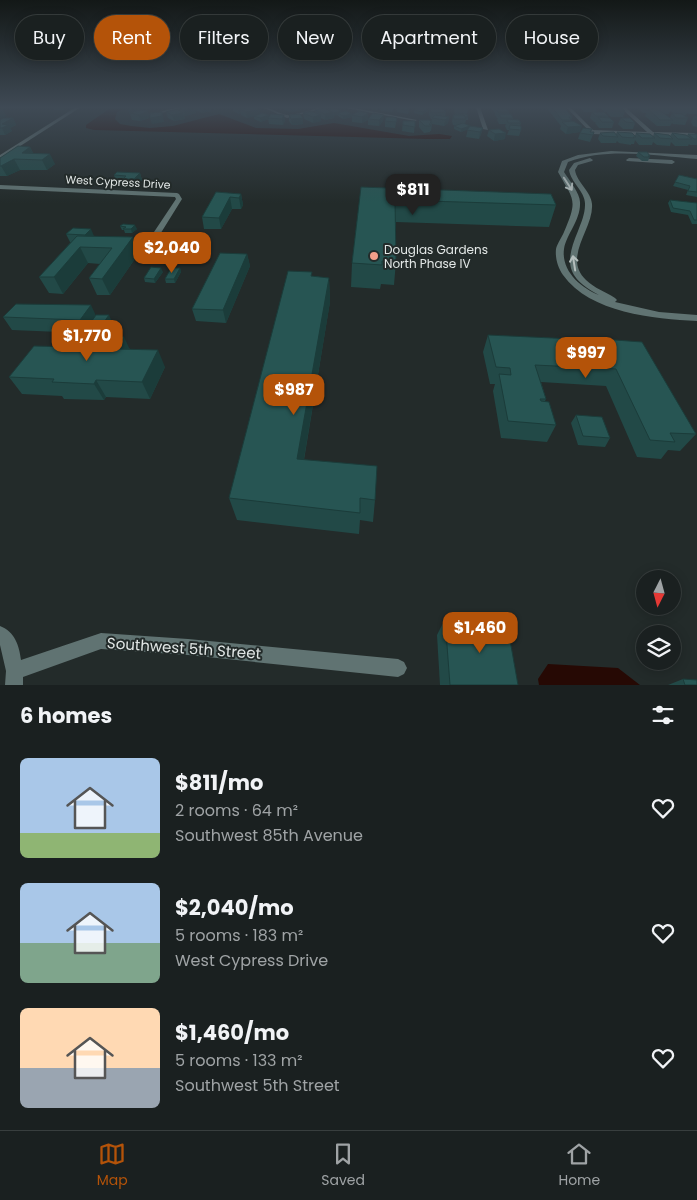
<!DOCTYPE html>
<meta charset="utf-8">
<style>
:root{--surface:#1a2020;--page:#232829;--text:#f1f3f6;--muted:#9fa3a5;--line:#383e3e;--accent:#b45309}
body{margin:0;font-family:Poppins,sans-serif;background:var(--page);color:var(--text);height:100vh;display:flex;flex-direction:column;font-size:19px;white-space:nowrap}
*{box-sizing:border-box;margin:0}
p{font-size:16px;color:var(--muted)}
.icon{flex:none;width:28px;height:28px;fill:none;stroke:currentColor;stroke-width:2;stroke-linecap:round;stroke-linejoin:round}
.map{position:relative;height:685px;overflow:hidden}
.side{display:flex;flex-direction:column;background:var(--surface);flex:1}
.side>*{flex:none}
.guide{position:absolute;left:15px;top:15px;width:668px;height:45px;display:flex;gap:10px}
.needle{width:32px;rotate:186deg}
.controls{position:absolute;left:636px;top:570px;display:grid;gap:10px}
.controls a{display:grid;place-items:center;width:45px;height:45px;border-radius:50%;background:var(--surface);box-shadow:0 2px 12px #0003,0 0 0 1px var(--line);font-size:25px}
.price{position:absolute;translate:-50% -42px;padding:0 11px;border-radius:10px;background:var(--accent);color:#fff;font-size:16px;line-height:32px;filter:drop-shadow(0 1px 2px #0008)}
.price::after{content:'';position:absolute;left:50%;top:30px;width:15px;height:11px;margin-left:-8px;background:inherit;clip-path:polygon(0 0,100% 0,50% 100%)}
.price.active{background:#222;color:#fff}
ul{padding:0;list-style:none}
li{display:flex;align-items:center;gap:15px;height:125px;padding:0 20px}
li span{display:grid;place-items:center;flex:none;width:140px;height:100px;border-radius:8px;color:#555}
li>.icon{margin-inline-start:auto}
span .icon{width:60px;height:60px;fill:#fffc;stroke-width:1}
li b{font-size:21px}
h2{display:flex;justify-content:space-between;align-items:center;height:60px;padding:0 20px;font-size:21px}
.chip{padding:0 18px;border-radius:22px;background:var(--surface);box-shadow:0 2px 12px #0003,0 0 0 1px var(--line);font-size:18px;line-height:45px}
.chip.active{background:var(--accent);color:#fff}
.dock{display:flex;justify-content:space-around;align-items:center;height:70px;border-top:1px solid var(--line);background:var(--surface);font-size:14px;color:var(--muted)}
.dock a{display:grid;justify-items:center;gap:2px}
.dock .active{color:var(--accent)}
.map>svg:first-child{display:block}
</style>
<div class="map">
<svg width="697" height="685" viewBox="0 0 697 685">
<rect width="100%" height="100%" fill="#232b2a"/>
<!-- water -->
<g fill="#260904">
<polygon points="112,107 128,107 117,112 115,119 120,124 131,126 150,128 173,126 219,114 256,128 298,129 334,123 409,136 439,134 452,136 450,139 428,139 94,130 86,128 86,125"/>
<polygon points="548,664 618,668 640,685 539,685 538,679"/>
</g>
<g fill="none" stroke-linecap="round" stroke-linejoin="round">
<!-- minor -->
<g fill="#607372" fill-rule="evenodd">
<polygon points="76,107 81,107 0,159 0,155"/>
<polygon points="179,107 187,107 161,113 159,112"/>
<path d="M262,107C271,107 280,115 289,115C303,114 315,107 329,107L287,118Z"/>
<polygon points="340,107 349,107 417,120 415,121"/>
<polygon points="476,107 480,107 488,130 483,129"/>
<polygon points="566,107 570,107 593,130 647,132 620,107 625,107 653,132 694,133 697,135 694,137 592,134"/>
<path d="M611,151L697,155V159C655,156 608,147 568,162L564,172C569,180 580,193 580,202C581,220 567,233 564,249C561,271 581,288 599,295C567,278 564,264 578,231C581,223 585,214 585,205C586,192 571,183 569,170L574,163L590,158L593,160L592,161L578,165L575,170C577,183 591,191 592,204C594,229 562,257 586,280C594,288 606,292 615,298L617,300L615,302L659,312L697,315V321C654,319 590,313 563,275C558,268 555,258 556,249C557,244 562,237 564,232C578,199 574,201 558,172L562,161L578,155Z"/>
<polygon points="629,158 672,160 675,162 672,164 627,161 626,160"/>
<polygon points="0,185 177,193 179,194 182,199 154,244 150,246 146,244 176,199 175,197 0,189"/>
<path d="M0,626C15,632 19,645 21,660L101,633L188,639L398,659L404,662L407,668L404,674L398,677L188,655L101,649L23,677V685H5L6,671L0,645Z"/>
</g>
</g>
<!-- wall -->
<g fill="#224947" fill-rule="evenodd">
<polygon points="53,107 68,107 63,110 54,110"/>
<polygon points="129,107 142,107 143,111 148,111 149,118 140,121 132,120 128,109"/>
<polygon points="143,107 153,107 149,109 144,109"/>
<polygon points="179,107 196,113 185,116 184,115 185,119 174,121 168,118 166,112 180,111"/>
<polygon points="195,107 223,107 215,110 210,107 211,111 202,113 196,110"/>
<polygon points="229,107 253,107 260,114 269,115 269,117 284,115 285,121 283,125 269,124 268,119 261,122 254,119 254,116 247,118 241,115 241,114 239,114 233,111 233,109"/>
<polygon points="279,107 300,107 300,110 291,112 285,110 285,108 284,109"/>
<polygon points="367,107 379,107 377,110 367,108"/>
<polygon points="382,107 394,107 392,112 381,111"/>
<polygon points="413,107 423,107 423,108 428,108 428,111 422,115 414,113 414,110 418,108 413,108"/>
<rect x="428" y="107" width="10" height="1"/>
<rect x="443" y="107" width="11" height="1"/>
<polygon points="454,107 467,107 468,109 467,114 468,117 468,120 466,120 465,124 470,127 483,128 481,134 479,139 466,137 468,129 461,132 454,129 454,126 457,125 453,125 452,121 453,115 455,115 454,111"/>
<polygon points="490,107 504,107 505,109 509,112 509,114 513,118 513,120 521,123 520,126 521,130 519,136 507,135 509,130 507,130 505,126 506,124 499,124 497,120 498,118 497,118 495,115 495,113"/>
<polygon points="546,107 563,107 563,108 572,117 571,121 580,132 566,134 560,129 561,126"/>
<polygon points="580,107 597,107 596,112 608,116 608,117 614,122 612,128 599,128 595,123 596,122 594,122 590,118 592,112 584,112"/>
<polygon points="601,107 621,107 625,111 623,117 611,117 607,113 607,112 604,112 601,108"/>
<path d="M641,107L654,110L655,107H670L671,108L672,107H697V114H689L687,113L686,115H684L688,118L685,125L673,124L672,123L670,126H657L645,116L646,113H643L639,109ZM670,111L674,113H672L670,118L664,114H669Z"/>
<polygon points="397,109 409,110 408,114 397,112"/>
<polygon points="429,109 446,112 445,116 449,117 448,123 444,126 432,124 431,131 430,131 430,132 424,133 419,127 419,120 431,122 432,119 431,119 429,115"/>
<polygon points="315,110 328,110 352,115 368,113 368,118 383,121 379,126 368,125 368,120 362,123 352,122 352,117 343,119 338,116 337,115 334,115 334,118 325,120 321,118 321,121 313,123 304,119 303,113 315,113"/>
<polygon points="289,115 303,124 292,125 289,121"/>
<polygon points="694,116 697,116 697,127 693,126 691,122"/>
<polygon points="13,118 16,125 10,128 12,131 5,135 0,135 0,120"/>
<polygon points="397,118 395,128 385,127 385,121"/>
<polygon points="621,118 635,123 633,129 623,129 618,124"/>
<polygon points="403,121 415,121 414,133 402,131"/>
<polygon points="592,129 591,132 594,132 590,142 578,139 580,133"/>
<polygon points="489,130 505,139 494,141 487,136"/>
<polygon points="617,132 635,136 636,133 653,137 654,133 670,136 672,133 687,136 688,134 697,134 697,145 690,145 689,144 688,146 675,146 671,142 670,146 657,145 653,142 652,145 639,145 635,140 634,144 631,144 631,145 619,143 617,141 616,143 601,143 598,139 600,133 616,134"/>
<polygon points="30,147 33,153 55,164 47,170 20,170 7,176 0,176 0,158"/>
<polygon points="638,152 650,156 648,161 642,161 636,156"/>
<polygon points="140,173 142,180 136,187 125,186 124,183 116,183 114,175"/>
<polygon points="679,175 697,179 697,197 686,195 688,190 673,186"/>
<polygon points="361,187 556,205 549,227 396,222 396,261 394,285 381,284 380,289 351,287 352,263"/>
<polygon points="216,192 241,194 243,205 241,209 232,209 221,229 204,229 202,217"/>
<polygon points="670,200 697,203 697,224 692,224 688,215 671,212 668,203"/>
<polygon points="120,226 137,229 132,233 125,233 124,230 122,230"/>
<polygon points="73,228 139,253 110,295 97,295 89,278 100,264 88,263 63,294 49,293 39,277 71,242 70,242 66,234"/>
<polygon points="160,247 182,256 179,262 158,261 156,253"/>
<polygon points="247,254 250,266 226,323 196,321 192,309"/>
<polygon points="180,268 181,272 175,283 166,283 165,279"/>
<polygon points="163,272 155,283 145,282 144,278"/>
<polygon points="312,276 329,278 330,302 304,460 375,500 373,522 360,520 359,534 237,520 229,498"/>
<polygon points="96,315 113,324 105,336 165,367 150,399 106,397 104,400 64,399 62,396 22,394 9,377 75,347 86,335 84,333 12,330 3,317"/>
<polygon points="488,335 597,341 601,341 602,339 696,434 680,451 668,450 661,459 637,457 606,386 541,382 546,399 545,401 556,425 547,442 501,438 493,391 495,384 490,384 483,352"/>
<polygon points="576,415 610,438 605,447 578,445 571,423"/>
<polygon points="445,619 518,685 440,685 437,635"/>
<polygon points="683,679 697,685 668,685"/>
</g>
<!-- shaded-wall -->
<g fill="#1b3c3a">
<polygon points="2,107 6,116 0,119 0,108"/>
<polygon points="61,107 68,107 63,110"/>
<polygon points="142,107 143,111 148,111 149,118 140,121 139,115 130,113 130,115 128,109"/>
<polygon points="195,107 196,113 185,116 184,110"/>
<polygon points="200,107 210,107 211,111 202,113"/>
<polygon points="215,107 223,107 215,110"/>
<polygon points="235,107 251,107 260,109 260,115 247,118 246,112 240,109 241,114 239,114 238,108"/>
<polygon points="300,107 300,110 291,112 290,109"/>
<polygon points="428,108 428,111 422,115 423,112"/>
<polygon points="341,111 341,114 337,113 337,115 334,116 334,113"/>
<polygon points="162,112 164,122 152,124 150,118"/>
<polygon points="333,112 334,118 325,120 325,114"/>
<polygon points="183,113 185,119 174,121 172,115"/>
<polygon points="368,113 368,120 362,123 362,117"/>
<polygon points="352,114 352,117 343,119 343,116"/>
<polygon points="269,115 269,119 261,122 260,118"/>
<polygon points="284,115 285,121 283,125 282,119"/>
<polygon points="321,115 321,121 313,123 313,117"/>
<polygon points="384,115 383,121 379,126 379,120"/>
<polygon points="449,117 448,123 444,126 445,120"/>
<polygon points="13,118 16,125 10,128 12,131 5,135 2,128 2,124"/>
<polygon points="303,118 303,124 292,125 291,119"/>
<polygon points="470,126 469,129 461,132 461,129"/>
<polygon points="582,126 580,132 566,134 568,127"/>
<polygon points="483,128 481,134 479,139 480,132"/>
<polygon points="506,133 505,139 494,141 495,134"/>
<polygon points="30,147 35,157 22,153"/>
<polygon points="50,154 55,164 47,170 42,160"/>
<polygon points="14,159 20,170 7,176 1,166"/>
<polygon points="140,173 142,180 136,187 134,179"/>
<polygon points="241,194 243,205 241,209 239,198"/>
<polygon points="230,197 232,209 221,229 219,218"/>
<polygon points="135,225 137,229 132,233 131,229"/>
<polygon points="91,229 94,236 89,243 85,235"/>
<polygon points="133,237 139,253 110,295 102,279"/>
<polygon points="80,247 88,263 63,294 54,277"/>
<polygon points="180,248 182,256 179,262 176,254"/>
<polygon points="247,254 250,266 226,323 223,310"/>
<polygon points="161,268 163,272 155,283 154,279"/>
<polygon points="180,268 181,272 175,283 174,279"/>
<polygon points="329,278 330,302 300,482 297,459"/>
<polygon points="91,305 97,318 87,333 80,320"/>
<polygon points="109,315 113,324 102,341 97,332"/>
<polygon points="124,337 132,354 117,349"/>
<polygon points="158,350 165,367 150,399 142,382"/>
<polygon points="96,380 106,397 104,400 94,384"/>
</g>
<!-- building -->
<g fill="#275553" stroke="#1b3c3a">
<polygon points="129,107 141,107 140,108 128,109"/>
<polygon points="179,107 195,107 184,110"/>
<polygon points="250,107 253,107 260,109 246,112 240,109"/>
<polygon points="285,107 299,107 290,109"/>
<polygon points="398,107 409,107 408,110 397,109"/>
<polygon points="419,107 428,108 423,112 414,110"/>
<polygon points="455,107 467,107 468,109 456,109"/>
<polygon points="493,107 504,107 505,109 496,109 495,110"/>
<polygon points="552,107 561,107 562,108 565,108 572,117 569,117 571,120 562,120"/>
<polygon points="609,107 621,107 625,111 613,111"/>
<polygon points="641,107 650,107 654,110 645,110"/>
<polygon points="676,107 685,107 688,109 678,109"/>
<polygon points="690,107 697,107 697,108 692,108"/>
<polygon points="323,108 333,112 325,114 315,110"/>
<polygon points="334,108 341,111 334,113 328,110"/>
<polygon points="177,109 183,113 172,115 166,112"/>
<polygon points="429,109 443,109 446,112 432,113"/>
<polygon points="496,109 507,109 509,112 498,112"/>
<polygon points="648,109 659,110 673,120 660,120"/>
<polygon points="139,110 148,111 139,115 130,113"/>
<polygon points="311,111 321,115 313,117 303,113"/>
<polygon points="346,111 352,114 343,116 337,113"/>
<polygon points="359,111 368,113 362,117 352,115"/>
<polygon points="162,112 162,116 150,118 150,113"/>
<polygon points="592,112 604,112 608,116 596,116"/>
<polygon points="262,113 269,115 260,118 254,116"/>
<polygon points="373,113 384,115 379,120 368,119"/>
<polygon points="456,113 467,114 468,117 465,117 464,115 456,115"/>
<polygon points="672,113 682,114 688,118 676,118"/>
<polygon points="271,114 284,115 282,119 268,118"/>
<polygon points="300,114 303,118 291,119 289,115"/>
<polygon points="499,114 511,114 513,118 501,118"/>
<polygon points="435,115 449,117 445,120 432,118"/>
<polygon points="453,115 464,115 466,119 454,119"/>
<polygon points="694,116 697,116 697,120 696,120"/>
<polygon points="386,117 393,117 397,118 396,122 385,121"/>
<polygon points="598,117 610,118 614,122 602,122"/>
<polygon points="3,118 13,118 2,124 8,125 2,128 0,128 0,120"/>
<polygon points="621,118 630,118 635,123 626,122"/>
<polygon points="507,119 519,120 521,123 508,123"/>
<polygon points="419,120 429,120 432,122 430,122 432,124 429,124 431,126 425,126"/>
<polygon points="403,121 415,121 415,127 403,125"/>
<polygon points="573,121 582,126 568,127 562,122"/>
<polygon points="463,123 470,126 461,129 454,126"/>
<polygon points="510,125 521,126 521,130 509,129"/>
<polygon points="470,126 483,128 480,132 467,130"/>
<polygon points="583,128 592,129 590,132 594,132 593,135 580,133"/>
<polygon points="499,129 506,133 495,134 489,130"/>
<polygon points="614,132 618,137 603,136 600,133"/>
<polygon points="617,132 632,133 636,137 633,137 634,138 622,137"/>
<polygon points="636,133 650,134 655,138 642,138"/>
<polygon points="654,133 669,135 673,139 660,138"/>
<polygon points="672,133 686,135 692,139 678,139"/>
<polygon points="688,134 697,134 697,139 694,139"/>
<polygon points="18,146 30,147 22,153 50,154 42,160 14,159 1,166 0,166 0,158"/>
<polygon points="638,152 647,152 650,156 648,156 650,157 644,157"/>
<polygon points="117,172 140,173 134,179 123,179 126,176 114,175"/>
<polygon points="679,175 697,179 697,192 688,191 690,186 675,182"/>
<polygon points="361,187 551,194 556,205 395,200 396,261 382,261 382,265 352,263"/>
<polygon points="216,192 241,194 239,198 230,197 219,218 202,217"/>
<polygon points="670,200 697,203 697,220 694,220 690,211 673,208"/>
<polygon points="123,224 135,225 131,229 123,229 126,227 120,226"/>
<polygon points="73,228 91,229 85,235 66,234"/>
<polygon points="77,236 133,237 102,279 89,278 112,248 80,247 54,277 39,277"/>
<polygon points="160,247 180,248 176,254 156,253"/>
<polygon points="220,253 247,254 223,310 192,309"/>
<polygon points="151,267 161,268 154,279 144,278"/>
<polygon points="171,268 180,268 174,279 165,279"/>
<polygon points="288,271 312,272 311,276 329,278 297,459 377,466 375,500 360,498 360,513 229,498"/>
<polygon points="16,304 91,305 80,320 3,317"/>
<polygon points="96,315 109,315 97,332 84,332"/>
<polygon points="84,335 124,337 117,349 158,350 142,382 96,380 94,384 52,382 54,379 9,377 34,346 75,347"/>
<polygon points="488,335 596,340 597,341 602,341 602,339 642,342 696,434 670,433 675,442 650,440 616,369 535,365 546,399 540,399 541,401 549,402 556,425 508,421 499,374 511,375 510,368 496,367"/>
<polygon points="576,415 602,417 610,438 583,436"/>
<polygon points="445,619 507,623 518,685 450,685"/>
<polygon points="683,679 697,680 697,685 685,685"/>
</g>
<!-- one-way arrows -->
<defs><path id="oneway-shaft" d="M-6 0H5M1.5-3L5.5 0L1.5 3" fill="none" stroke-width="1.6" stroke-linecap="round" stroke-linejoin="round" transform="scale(1.25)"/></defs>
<g stroke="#b4bebd">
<use href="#oneway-shaft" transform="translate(568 184) rotate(57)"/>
<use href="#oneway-shaft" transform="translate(574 263) rotate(-99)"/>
</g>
<!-- sky -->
<linearGradient id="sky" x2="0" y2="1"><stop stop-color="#131817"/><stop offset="0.53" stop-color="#3f4a55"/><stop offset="1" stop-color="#3f4a55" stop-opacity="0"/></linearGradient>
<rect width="697" height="203" fill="url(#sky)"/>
<!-- markers -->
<circle fill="#f49e89" stroke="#232b2a" stroke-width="2" cx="374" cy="256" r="5"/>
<g text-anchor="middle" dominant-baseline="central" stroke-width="4" stroke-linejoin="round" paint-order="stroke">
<!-- far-street labels -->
<g font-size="11" fill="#e2e7e6" stroke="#232b2a">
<text transform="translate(118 182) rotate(3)">West Cypress Drive</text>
</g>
<!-- poi labels -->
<g font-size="12" fill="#e2e7e6" stroke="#232b2a" text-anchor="start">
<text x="384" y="249">Douglas Gardens<tspan x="384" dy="14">North Phase IV</tspan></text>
</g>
<!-- near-street labels -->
<g font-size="15" fill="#e2e7e6" stroke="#232b2a">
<text transform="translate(184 648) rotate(4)">Southwest 5th Street</text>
</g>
</g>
</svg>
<div class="controls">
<a><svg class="needle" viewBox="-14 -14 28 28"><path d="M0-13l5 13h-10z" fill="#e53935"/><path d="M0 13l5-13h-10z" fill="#9fa3a5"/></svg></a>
<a><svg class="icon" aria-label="layers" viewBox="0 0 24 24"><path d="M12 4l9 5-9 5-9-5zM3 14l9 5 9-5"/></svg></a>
</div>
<b class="price active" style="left:413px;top:216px">$811</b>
<b class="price" style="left:172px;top:274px">$2,040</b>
<b class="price" style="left:87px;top:362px">$1,770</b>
<b class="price" style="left:586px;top:379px">$997</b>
<b class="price" style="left:294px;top:416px">$987</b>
<b class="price" style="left:480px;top:654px">$1,460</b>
<div class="guide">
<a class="chip">Buy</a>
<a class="chip active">Rent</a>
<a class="chip">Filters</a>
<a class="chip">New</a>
<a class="chip">Apartment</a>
<a class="chip">House</a>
</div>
</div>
<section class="side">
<h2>6 homes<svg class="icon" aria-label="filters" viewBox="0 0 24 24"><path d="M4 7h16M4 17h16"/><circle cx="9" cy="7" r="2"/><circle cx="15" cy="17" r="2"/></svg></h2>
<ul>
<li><span style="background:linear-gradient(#a9c7e8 75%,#8fb573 0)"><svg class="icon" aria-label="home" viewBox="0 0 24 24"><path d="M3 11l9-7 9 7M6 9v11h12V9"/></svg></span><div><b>$811/mo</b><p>2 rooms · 64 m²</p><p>Southwest 85th Avenue</p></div><svg class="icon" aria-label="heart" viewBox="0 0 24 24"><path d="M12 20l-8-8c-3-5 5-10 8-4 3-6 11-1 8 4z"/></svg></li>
<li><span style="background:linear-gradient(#a9c7e8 60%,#7fa58c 0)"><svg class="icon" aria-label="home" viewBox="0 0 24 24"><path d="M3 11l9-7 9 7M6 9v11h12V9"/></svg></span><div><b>$2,040/mo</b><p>5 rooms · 183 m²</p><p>West Cypress Drive</p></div><svg class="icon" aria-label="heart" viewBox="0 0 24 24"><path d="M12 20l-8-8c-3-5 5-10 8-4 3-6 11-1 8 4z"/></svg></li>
<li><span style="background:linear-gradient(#ffd9b3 60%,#9aa5b1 0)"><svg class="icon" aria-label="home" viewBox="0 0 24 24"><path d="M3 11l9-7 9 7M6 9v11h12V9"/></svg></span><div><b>$1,460/mo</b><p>5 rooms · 133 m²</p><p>Southwest 5th Street</p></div><svg class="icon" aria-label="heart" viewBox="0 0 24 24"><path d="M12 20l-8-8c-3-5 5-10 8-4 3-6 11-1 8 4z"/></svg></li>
</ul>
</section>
<nav class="dock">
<a class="active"><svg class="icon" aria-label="map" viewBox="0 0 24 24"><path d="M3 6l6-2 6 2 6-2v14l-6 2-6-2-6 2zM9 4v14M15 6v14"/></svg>Map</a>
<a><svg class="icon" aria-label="saved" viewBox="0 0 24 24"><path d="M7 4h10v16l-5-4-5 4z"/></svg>Saved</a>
<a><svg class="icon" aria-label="home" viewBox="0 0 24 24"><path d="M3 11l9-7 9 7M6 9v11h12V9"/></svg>Home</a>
</nav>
